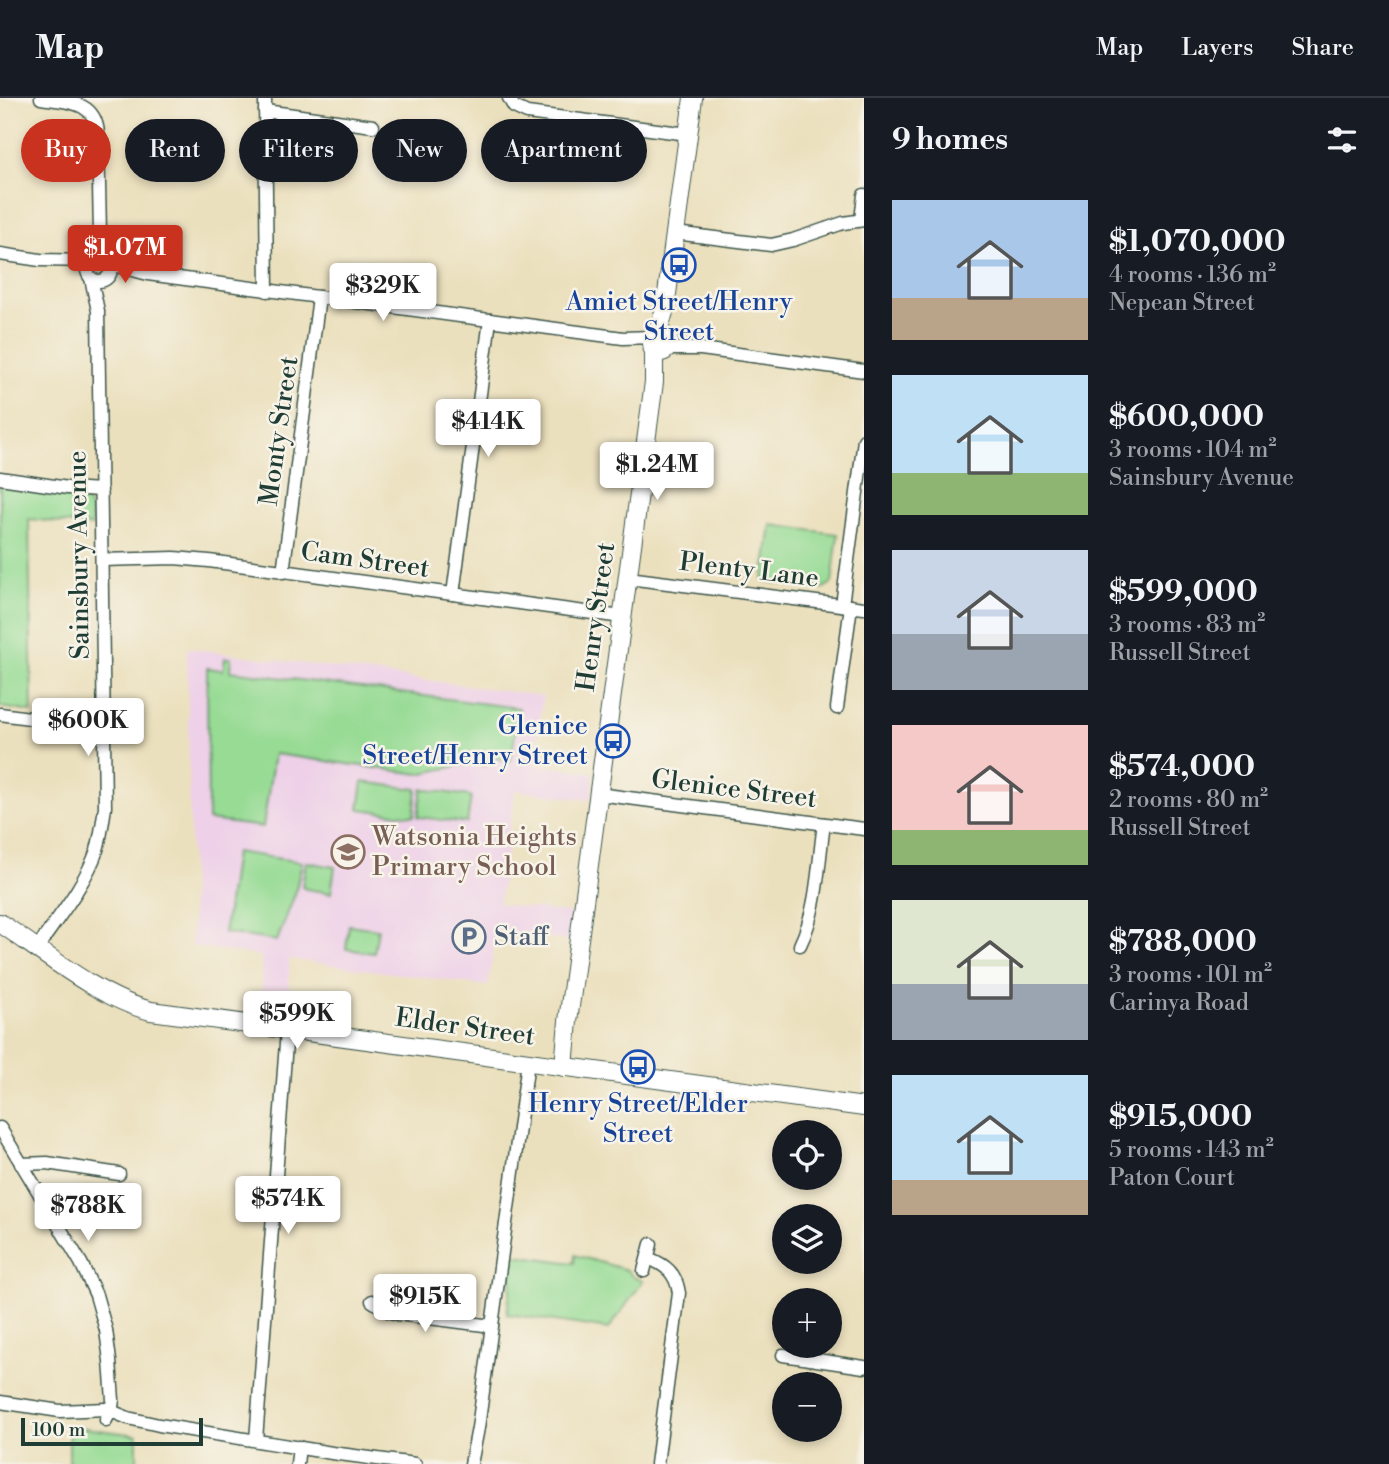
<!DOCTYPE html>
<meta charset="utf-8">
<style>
:root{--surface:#171b24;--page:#20242c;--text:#f1f3f6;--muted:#9ea1a6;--line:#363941;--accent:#c8321e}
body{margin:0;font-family:"Libre Bodoni",serif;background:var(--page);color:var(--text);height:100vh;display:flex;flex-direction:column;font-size:26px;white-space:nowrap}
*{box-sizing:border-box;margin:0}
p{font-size:23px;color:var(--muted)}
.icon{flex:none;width:38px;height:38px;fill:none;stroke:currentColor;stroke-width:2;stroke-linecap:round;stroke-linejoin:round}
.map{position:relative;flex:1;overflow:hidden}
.panel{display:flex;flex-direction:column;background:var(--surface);width:525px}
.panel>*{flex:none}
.top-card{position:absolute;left:21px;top:21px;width:665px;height:63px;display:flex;gap:14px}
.controls{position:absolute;left:772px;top:1022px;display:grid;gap:14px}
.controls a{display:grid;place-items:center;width:70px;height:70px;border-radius:50%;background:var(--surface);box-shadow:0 4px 10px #0003;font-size:35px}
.scale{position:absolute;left:21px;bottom:18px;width:182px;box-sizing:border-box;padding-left:7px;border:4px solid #1f3d34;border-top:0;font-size:19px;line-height:24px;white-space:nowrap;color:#1f3d34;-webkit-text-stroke:5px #f7f3e8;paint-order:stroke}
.price{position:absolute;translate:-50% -60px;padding:0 16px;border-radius:7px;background:#fff;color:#222;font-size:23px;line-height:46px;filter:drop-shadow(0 2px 4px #0008)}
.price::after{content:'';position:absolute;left:50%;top:42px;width:21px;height:16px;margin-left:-10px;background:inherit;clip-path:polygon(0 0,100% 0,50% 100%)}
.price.current{background:var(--accent);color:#fff}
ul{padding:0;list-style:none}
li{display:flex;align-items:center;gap:21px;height:175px;padding:0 28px}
li span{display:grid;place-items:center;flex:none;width:196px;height:140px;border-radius:0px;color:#555}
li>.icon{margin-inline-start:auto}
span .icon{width:84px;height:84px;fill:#fffc;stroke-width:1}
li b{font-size:30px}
h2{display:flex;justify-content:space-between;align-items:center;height:84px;padding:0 28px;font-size:30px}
.pill{padding:0 24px;border-radius:32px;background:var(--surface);box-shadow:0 4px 10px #0003;font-size:24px;line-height:63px}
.pill.current{background:var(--accent);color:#fff}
header{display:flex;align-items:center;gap:42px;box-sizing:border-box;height:98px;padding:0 35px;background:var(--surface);border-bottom:2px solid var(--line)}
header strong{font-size:33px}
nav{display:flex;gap:38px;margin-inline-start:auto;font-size:24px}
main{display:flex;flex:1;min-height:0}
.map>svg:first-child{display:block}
</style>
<header>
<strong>Map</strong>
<nav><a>Map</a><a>Layers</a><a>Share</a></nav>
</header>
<main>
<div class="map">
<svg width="864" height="1366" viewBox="0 0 864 1366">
<rect width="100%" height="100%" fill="#f7f3e8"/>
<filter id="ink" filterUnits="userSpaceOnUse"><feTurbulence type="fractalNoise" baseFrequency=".0143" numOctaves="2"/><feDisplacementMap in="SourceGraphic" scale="14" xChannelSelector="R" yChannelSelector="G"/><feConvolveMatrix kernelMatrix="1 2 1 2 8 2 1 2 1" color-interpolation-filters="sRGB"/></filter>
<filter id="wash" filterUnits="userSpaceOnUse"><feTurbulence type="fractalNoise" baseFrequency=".00686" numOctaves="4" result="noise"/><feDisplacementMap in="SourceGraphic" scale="28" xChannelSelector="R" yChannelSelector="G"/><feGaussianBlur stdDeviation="1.57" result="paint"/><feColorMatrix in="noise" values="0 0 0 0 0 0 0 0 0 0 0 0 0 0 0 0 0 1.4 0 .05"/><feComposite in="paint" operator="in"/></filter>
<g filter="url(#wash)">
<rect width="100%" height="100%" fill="#ebe0bd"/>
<!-- built -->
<polygon fill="#eed0e8" points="187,550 543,598 533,666 594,675 591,702 515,692 499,806 576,816 572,843 496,833 488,888 289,861 290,924 262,921 261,858 192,848"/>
<!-- green -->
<g fill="#97db94" stroke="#5b8c64" stroke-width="2">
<path d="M0,386L80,398C92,404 91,416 92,428L29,421L32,614L0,609Z"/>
<polygon points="771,427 838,436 832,485 822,491 763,483"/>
<polygon points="225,560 231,560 230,573 519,610 511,663 496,660 487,662 486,668 471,665 419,676 274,656 263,729 208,722 207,570 223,572"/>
<polygon points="363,684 417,691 414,718 359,711"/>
<polygon points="422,691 471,698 467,725 418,719"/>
<polygon points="235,754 302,764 295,796 277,843 224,835"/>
<polygon points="306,764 335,769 331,795 306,791 302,789"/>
<polygon points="349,827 378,831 374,855 346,851"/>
<polygon points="515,1157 574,1165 575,1157 627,1172 633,1179 643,1183 609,1231 507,1216"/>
<polygon points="69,1328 137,1337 137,1366 69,1366"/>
</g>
</g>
<g filter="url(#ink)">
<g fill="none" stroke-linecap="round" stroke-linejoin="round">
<defs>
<g id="street">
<path d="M41,0C67,4 95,2 98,35L100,136L103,160"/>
<polyline points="265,0 267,193"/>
<polyline points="509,0 514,9 527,15 688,36"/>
<polyline points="265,13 373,28"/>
<polyline points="861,122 864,97"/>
<polyline points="675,135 771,147 793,142 843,125 864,122"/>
<polyline points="0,156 40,162 90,163"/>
<circle cx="99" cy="171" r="12"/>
<polyline points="110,166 148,176 623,240 653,239"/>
<polyline points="667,251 701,251 864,273"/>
<polyline points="0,380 68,390 101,392"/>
<polyline points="102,462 174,460 209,463 622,519"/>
<polyline points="283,474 319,199"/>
<polyline points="628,480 864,510"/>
<polyline points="453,496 490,222"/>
<polyline points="842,507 864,342"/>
<polyline points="837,610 851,508"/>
<polyline points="0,616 104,630"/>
<polyline points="598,696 864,731"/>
<path d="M800,847C818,810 818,766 824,726"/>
<path d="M37,850C57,821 86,785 97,752C101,738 103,723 105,709L98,213L91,180"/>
<polyline points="0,1030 81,1165 96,1197 106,1232 110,1263 113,1302 112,1309 106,1322"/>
<polyline points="21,1066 47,1065 119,1076"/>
<path d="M648,1160C666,1167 676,1175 679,1195L657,1366"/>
<polyline points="644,1173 651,1146"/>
<polyline points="372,1203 388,1213 398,1216 492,1228"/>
<polyline points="783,1257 864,1269"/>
<polyline points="0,1304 60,1313 106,1311 128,1320 159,1327 332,1355 415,1366"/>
<polyline points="256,1342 287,932"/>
<polyline points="297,1366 299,1349"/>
<polyline points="471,1366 478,1330 528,964"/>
</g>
<g id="secondary">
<circle cx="660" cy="245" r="9"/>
<polyline points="657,236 665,211 693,0"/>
<path d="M0,825C45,855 99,900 151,913L864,1009"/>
<polyline points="564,969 568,923 654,284 654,252"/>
</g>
</defs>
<!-- street casing -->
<use href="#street" stroke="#3e5549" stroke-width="15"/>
<!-- secondary casing -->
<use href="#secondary" stroke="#3e5549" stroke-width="20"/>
<!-- street -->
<use href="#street" stroke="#fff" stroke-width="12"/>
<!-- secondary -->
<use href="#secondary" stroke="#fff" stroke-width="18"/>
</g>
</g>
<!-- icons -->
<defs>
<symbol id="bus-ring" viewBox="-11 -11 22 22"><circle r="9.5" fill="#f7f3e8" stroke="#1a4fb4" stroke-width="1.5"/><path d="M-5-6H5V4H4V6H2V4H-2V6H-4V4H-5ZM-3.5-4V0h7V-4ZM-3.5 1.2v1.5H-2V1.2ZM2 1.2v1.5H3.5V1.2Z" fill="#1a4fb4"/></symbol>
<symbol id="school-ring" viewBox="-11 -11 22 22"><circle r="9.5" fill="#f7f3e8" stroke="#8d6e63" stroke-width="1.5"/><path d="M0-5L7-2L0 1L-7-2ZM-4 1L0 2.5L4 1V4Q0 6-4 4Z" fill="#8d6e63"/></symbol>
<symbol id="parking-ring" viewBox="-11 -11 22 22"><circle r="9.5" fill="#f7f3e8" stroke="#5c6f8a" stroke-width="1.5"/><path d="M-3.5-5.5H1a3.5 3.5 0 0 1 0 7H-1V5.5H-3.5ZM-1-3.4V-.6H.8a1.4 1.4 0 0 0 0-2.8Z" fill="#5c6f8a"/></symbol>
</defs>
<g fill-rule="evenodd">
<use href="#bus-ring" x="660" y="148" width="38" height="38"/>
<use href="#bus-ring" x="594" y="624" width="38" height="38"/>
<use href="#school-ring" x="329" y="735" width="38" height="38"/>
<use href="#parking-ring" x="450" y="820" width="38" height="38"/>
<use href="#bus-ring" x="619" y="950" width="38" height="38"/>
</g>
<g text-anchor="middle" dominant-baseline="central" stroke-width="5" stroke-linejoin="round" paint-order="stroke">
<!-- transit labels -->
<g font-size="26" fill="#164399" stroke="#f7f3e8">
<text x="679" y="204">Amiet Street/Henry<tspan x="679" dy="30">Street</tspan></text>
<text x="588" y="628" text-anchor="end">Glenice<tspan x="588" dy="30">Street/Henry Street</tspan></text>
<text x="638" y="1006">Henry Street/Elder<tspan x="638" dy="30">Street</tspan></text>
</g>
<!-- street labels -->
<g font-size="26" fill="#1f3d34" stroke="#f7f3e8">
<text transform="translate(279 333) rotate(-82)">Monty Street</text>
<text transform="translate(79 457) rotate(-91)">Sainsbury Avenue</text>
<text transform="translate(365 462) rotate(8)">Cam Street</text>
<text transform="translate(749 472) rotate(7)">Plenty Lane</text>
<text transform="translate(596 519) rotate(-82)">Henry Street</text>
<text transform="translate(734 691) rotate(7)">Glenice Street</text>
<text transform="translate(465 929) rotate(8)">Elder Street</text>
</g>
<!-- education labels -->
<g font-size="26" fill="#785e54" stroke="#f7f3e8" text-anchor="start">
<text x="372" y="739">Watsonia Heights<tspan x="372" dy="30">Primary School</tspan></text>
</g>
<!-- service labels -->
<g font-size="26" fill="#4e5e75" stroke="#f7f3e8" text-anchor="start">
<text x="494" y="839">Staff</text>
</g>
</g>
</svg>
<div class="controls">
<a><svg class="icon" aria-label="locate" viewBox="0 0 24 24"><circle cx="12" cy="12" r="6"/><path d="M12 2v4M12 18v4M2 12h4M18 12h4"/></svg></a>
<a><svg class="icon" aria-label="layers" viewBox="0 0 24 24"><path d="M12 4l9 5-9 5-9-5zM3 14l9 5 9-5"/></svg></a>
<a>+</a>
<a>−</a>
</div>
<div class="scale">100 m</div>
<b class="price current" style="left:125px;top:187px">$1.07M</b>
<b class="price" style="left:383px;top:225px">$329K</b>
<b class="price" style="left:488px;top:361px">$414K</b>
<b class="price" style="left:657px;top:404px">$1.24M</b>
<b class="price" style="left:88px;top:660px">$600K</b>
<b class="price" style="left:297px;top:953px">$599K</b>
<b class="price" style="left:288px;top:1138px">$574K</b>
<b class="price" style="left:88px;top:1145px">$788K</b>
<b class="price" style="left:425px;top:1236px">$915K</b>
<div class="top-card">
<a class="pill current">Buy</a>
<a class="pill">Rent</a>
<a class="pill">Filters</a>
<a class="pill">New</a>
<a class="pill">Apartment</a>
</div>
</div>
<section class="panel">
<h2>9 homes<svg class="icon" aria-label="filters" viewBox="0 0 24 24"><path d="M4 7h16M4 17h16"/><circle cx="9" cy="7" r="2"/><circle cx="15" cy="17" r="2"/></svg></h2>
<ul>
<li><span style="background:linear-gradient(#a9c7e8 70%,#b9a48a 0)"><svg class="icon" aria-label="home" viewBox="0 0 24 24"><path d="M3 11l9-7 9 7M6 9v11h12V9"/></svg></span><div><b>$1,070,000</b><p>4 rooms · 136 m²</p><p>Nepean Street</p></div></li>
<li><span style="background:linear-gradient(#bfe0f5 70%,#8fb573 0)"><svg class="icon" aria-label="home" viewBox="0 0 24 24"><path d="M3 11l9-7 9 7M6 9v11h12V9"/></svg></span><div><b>$600,000</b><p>3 rooms · 104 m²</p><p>Sainsbury Avenue</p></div></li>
<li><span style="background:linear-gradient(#c9d6e8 60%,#9aa5b1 0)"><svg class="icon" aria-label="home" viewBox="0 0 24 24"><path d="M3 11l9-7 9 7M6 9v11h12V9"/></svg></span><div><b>$599,000</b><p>3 rooms · 83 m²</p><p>Russell Street</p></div></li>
<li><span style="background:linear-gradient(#f6c9c9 75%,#8fb573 0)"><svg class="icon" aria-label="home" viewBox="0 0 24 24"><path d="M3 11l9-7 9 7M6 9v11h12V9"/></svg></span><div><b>$574,000</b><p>2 rooms · 80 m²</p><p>Russell Street</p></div></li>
<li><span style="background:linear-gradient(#dfe7d0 60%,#9aa5b1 0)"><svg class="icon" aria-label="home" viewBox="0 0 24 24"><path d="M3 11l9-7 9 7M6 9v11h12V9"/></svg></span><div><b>$788,000</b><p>3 rooms · 101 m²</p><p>Carinya Road</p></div></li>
<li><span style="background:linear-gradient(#bfe0f5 75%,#b9a48a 0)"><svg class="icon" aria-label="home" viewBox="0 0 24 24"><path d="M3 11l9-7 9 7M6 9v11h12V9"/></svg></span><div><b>$915,000</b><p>5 rooms · 143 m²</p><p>Paton Court</p></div></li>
</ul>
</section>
</main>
